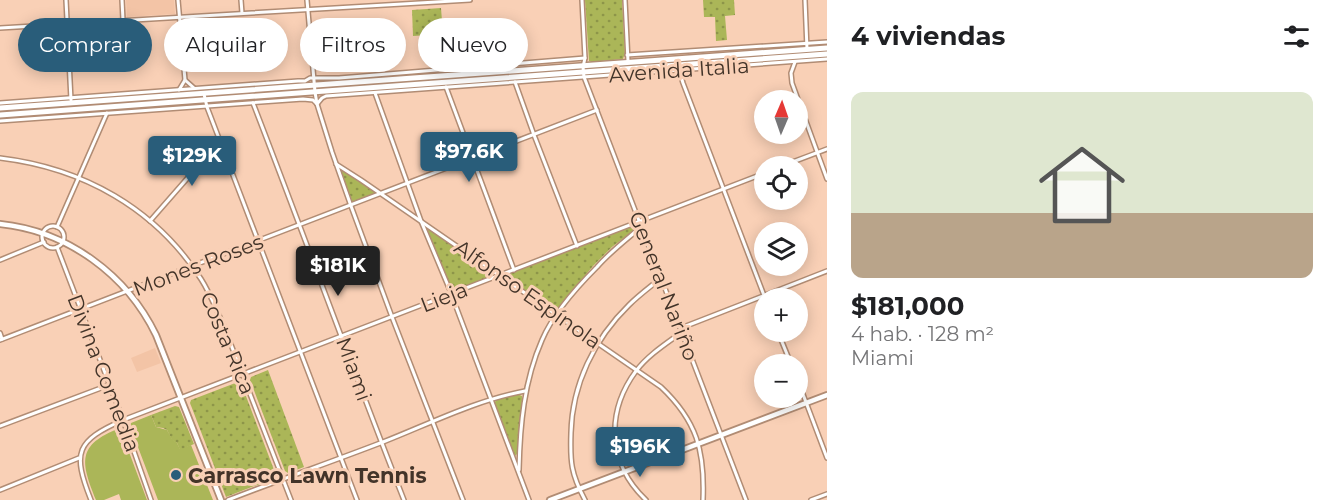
<!DOCTYPE html>
<html lang="es">
<meta charset="utf-8">
<style>
:root{--surface:#fff;--page:#f2f2f2;--text:#202124;--muted:#757577;--line:#e0e0e0;--accent:#295d7a}
body{margin:0;font-family:Montserrat,sans-serif;background:var(--page);color:var(--text);height:100vh;display:flex;flex-direction:column;font-size:22px;white-space:nowrap}
*{box-sizing:border-box;margin:0}
p{font-size:20px;color:var(--muted)}
.icon{flex:none;width:33px;height:33px;fill:none;stroke:currentColor;stroke-width:2;stroke-linecap:round;stroke-linejoin:round}
.map{position:relative;flex:1;overflow:hidden}
.sheet{display:flex;flex-direction:column;background:var(--surface);width:510px}
.sheet>*{flex:none}
.top-card{position:absolute;left:18px;top:18px;width:570px;height:54px;display:flex;gap:12px}
.needle{width:39px;rotate:2deg}
.buttons{position:absolute;left:754px;top:90px;display:grid;gap:12px}
.buttons a{display:grid;place-items:center;width:54px;height:54px;border-radius:50%;background:var(--surface);box-shadow:0 3px 15px #0003;font-size:30px}
.price{position:absolute;translate:-50% -51px;padding:0 14px;border-radius:6px;background:var(--accent);color:#fff;font-size:20px;line-height:39px;filter:drop-shadow(0 2px 3px #0008)}
.price::after{content:'';position:absolute;left:50%;top:36px;width:18px;height:14px;margin-left:-9px;background:inherit;clip-path:polygon(0 0,100% 0,50% 100%)}
.price.current{background:#222;color:#fff}
ul{padding:0;list-style:none}
li{display:grid;align-content:center;gap:12px;height:318px;padding:0 24px}
li+li{border-top:2px solid var(--line)}
li span{display:grid;place-items:center;height:186px;border-radius:12px;color:#555}
li>.icon{margin-inline-start:auto}
span .icon{width:108px;height:108px;fill:#fffc;stroke-width:1}
li b{font-size:26px}
h2{display:flex;justify-content:space-between;align-items:center;height:72px;padding:0 24px;font-size:26px}
.chip{padding:0 21px;border-radius:27px;background:var(--surface);box-shadow:0 3px 15px #0003;font-size:21px;line-height:54px}
.chip.current{background:var(--accent);color:#fff}
main{display:flex;flex:1;min-height:0}
.map>svg:first-child{display:block}
</style>
<main>
<div class="map">
<svg width="827" height="500" viewBox="0 0 827 500">
<defs>
<pattern id="park-dots" width="8" height="8" patternUnits="userSpaceOnUse" patternTransform="scale(1.5)"><rect width="8" height="8" fill="#abb658"/><path d="M2 2h.1M6 6h.1" fill="none" stroke="#8d9549" stroke-width="1.8" stroke-linecap="round"/></pattern>
</defs>
<rect width="100%" height="100%" fill="#f9d0b6"/>
<!-- built -->
<g fill="#f3c4a6">
<polygon points="126,0 174,0 175,14 127,17"/>
<polygon points="155,348 161,363 137,372 131,358"/>
</g>
<!-- green -->
<g fill="#abb658">
<polygon points="151,415 156,427 167,430 172,439 177,443 180,449 191,445 213,500 158,500 130,426 131,423"/>
<path d="M120,428L147,500H121L119,494L104,500H96C81,462 76,445 120,428Z"/>
</g>
<!-- park -->
<g fill="url(#park-dots)">
<polygon points="585,0 622,0 625,53 623,59 592,62 589,61"/>
<polygon points="703,0 734,0 735,15 725,16 727,40 716,41 715,17 704,17"/>
<polygon points="441,8 443,34 413,36 412,10"/>
<polygon points="340,168 376,191 376,194 359,201 352,201"/>
<polygon points="634,225 635,228 633,231 612,247 593,266 556,311 554,311 506,278 507,274 515,271"/>
<polygon points="429,227 496,273 496,275 452,291 427,229"/>
<polygon points="268,370 304,467 288,473 285,471 250,380 251,377"/>
<polygon points="238,382 241,383 276,475 275,478 226,497 190,403 191,400"/>
<polygon points="517,394 522,396 522,400 517,454 515,456 511,449 494,404 496,400"/>
<polygon points="175,406 179,407 194,444 180,450 177,443 172,440 167,430 163,428 156,427 151,415"/>
</g>
<g fill="none" stroke-linecap="round" stroke-linejoin="round">
<defs>
<g id="street">
<polyline points="66,0 71,100"/>
<polyline points="122,0 123,20"/>
<polyline points="178,0 185,80"/>
<polyline points="241,0 242,13"/>
<polyline points="307,0 315,92 317,104 332,152 351,206 392,317 463,500"/>
<polyline points="582,0 585,58 583,67 584,77 746,500"/>
<polyline points="625,0 628,61"/>
<polyline points="805,0 807,49"/>
<polyline points="0,28 470,0"/>
<polyline points="627,55 827,42"/>
<polyline points="795,62 791,73 792,83 827,179"/>
<polyline points="679,70 683,83 765,298"/>
<polyline points="515,82 534,135 577,246"/>
<polyline points="446,87 514,270"/>
<polyline points="179,90 185,80 194,88"/>
<polyline points="202,93 204,94 207,107 357,500"/>
<polyline points="375,93 421,221 449,288 529,500"/>
<polyline points="0,103 298,81 305,81 310,78 339,78 585,58"/>
<path d="M253,103C304,235 352,368 404,500"/>
<polyline points="317,104 322,98 326,96 827,59"/>
<polyline points="0,121 303,99 313,100 316,103"/>
<path d="M0,158C83,168 155,208 201,279C210,293 216,309 223,324L291,500"/>
<path d="M336,164L361,180L661,387C697,421 705,451 703,500"/>
<polyline points="782,166 827,149"/>
<polyline points="150,221 220,141"/>
<circle cx="53" cy="237" r="11"/>
<polyline points="57,227 107,113"/>
<polyline points="57,247 123,420 151,500"/>
<polyline points="0,260 44,242"/>
<polyline points="681,328 827,271"/>
<polyline points="778,332 791,364"/>
<polyline points="0,333 2,339"/>
<path d="M0,340C199,264 398,188 597,110"/>
<polyline points="798,381 827,458"/>
<polyline points="0,426 109,385"/>
<path d="M519,470C520,425 524,381 542,340C553,314 577,287 597,267C610,252 626,240 641,227"/>
<polyline points="0,490 79,458"/>
<path d="M91,500C72,452 76,441 123,420L765,173"/>
<path d="M228,500C279,480 331,462 383,442C429,424 476,400 525,391"/>
<path d="M585,500C571,474 570,462 571,433C572,385 594,339 629,305C639,295 650,287 661,278"/>
<path d="M646,500C608,464 605,413 636,371C648,355 667,343 682,332"/>
<polyline points="811,500 827,494"/>
</g>
<g id="secondary">
<path d="M0,224C68,231 127,275 156,335L221,500"/>
<polyline points="550,500 827,395"/>
</g>
<g id="primary">
<polyline points="0,108 827,48"/>
<polyline points="0,115 827,54"/>
</g>
</defs>
<!-- street casing -->
<use href="#street" stroke="#b18c74" stroke-width="6"/>
<!-- secondary casing -->
<use href="#secondary" stroke="#b18c74" stroke-width="8"/>
<!-- primary casing -->
<use href="#primary" stroke="#b18c74" stroke-width="8"/>
<!-- street -->
<use href="#street" stroke="#fff" stroke-width="3"/>
<!-- secondary -->
<use href="#secondary" stroke="#fff" stroke-width="4.5"/>
<!-- primary -->
<use href="#primary" stroke="#fff" stroke-width="5"/>
</g>
<!-- markers -->
<circle fill="#295d7a" stroke="#f9d0b6" stroke-width="2" cx="176" cy="475" r="6"/>
<g text-anchor="middle" dominant-baseline="central" stroke-width="6" stroke-linejoin="round" paint-order="stroke">
<!-- street labels -->
<g font-size="21" fill="#433429" stroke="#f9d0b6">
<text transform="translate(679 70) rotate(-4)">Avenida Italia</text>
<text transform="translate(198 265) rotate(-21)">Mones Roses</text>
<text transform="translate(664 286) rotate(69)">General Nariño</text>
<text transform="translate(528 294) rotate(35)">Alfonso Espínola</text>
<text transform="translate(444 297) rotate(-21)">Lieja</text>
<text transform="translate(228 343) rotate(67)">Costa Rica</text>
<text transform="translate(354 369) rotate(70)">Miami</text>
<text transform="translate(104 373) rotate(69)">Divina Comedia</text>
</g>
<!-- poi labels -->
<g font-size="21" font-weight="bold" fill="#433429" stroke="#f9d0b6" text-anchor="start">
<text x="188" y="475">Carrasco Lawn Tennis</text>
</g>
</g>
</svg>
<div class="buttons">
<a><svg class="needle" viewBox="-14 -14 28 28"><path d="M0-13l5 13h-10z" fill="#e53935"/><path d="M0 13l5-13h-10z" fill="#757577"/></svg></a>
<a><svg class="icon" aria-label="locate" viewBox="0 0 24 24"><circle cx="12" cy="12" r="6"/><path d="M12 2v4M12 18v4M2 12h4M18 12h4"/></svg></a>
<a><svg class="icon" aria-label="layers" viewBox="0 0 24 24"><path d="M12 4l9 5-9 5-9-5zM3 14l9 5 9-5"/></svg></a>
<a>+</a>
<a>−</a>
</div>
<b class="price" style="left:469px;top:183px">$97.6K</b>
<b class="price" style="left:192px;top:187px">$129K</b>
<b class="price current" style="left:338px;top:297px">$181K</b>
<b class="price" style="left:640px;top:478px">$196K</b>
<div class="top-card">
<a class="chip current">Comprar</a>
<a class="chip">Alquilar</a>
<a class="chip">Filtros</a>
<a class="chip">Nuevo</a>
</div>
</div>
<section class="sheet">
<h2>4 viviendas<svg class="icon" aria-label="filters" viewBox="0 0 24 24"><path d="M4 7h16M4 17h16"/><circle cx="9" cy="7" r="2"/><circle cx="15" cy="17" r="2"/></svg></h2>
<ul>
<li><span style="background:linear-gradient(#dfe7d0 65%,#b9a48a 0)"><svg class="icon" aria-label="home" viewBox="0 0 24 24"><path d="M3 11l9-7 9 7M6 9v11h12V9"/></svg></span><div><b>$181,000</b><p>4 hab. · 128 m²</p><p>Miami</p></div></li>
</ul>
</section>
</main>
